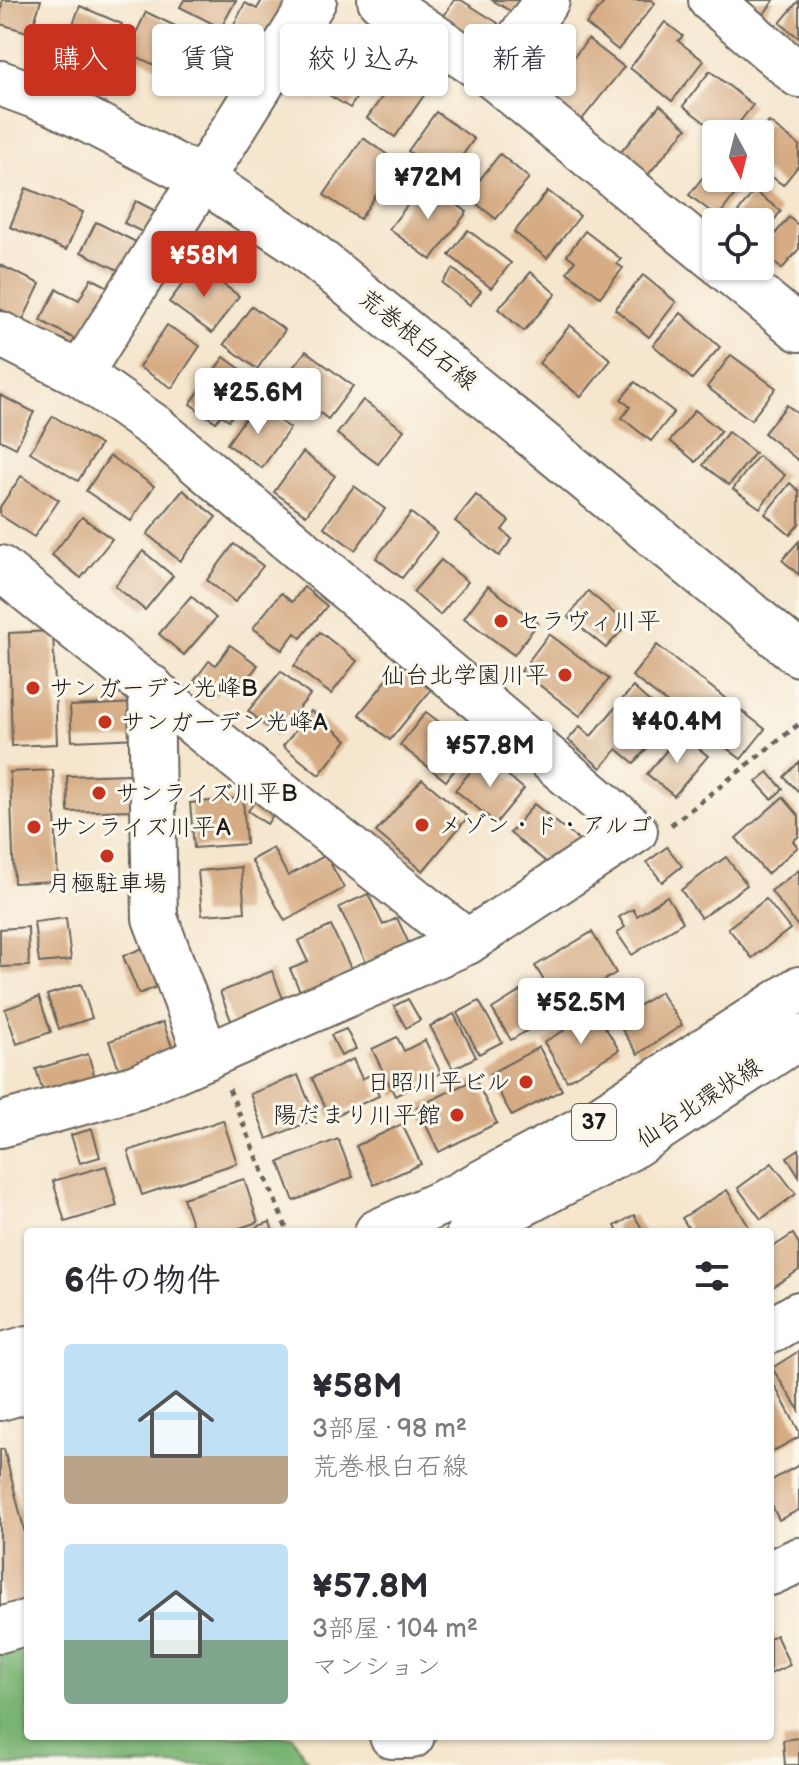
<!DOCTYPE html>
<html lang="ja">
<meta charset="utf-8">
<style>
:root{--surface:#fff;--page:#f2f2f3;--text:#2b2b33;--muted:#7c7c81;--accent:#c8321e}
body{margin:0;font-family:"Balsamiq Sans","Klee One",sans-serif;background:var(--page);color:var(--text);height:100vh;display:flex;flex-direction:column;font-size:30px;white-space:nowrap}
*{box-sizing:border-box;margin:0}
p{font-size:26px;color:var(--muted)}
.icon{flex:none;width:44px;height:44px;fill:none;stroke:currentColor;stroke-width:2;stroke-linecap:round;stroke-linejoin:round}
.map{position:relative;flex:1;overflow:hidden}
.sheet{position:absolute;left:24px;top:1228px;width:750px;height:512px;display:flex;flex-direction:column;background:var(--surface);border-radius:8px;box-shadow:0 2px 6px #0004}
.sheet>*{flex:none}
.guide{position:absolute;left:24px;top:24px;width:752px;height:72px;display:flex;gap:16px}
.needle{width:52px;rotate:173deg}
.buttons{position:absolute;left:702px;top:120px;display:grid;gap:16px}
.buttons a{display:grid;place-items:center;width:72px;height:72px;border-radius:8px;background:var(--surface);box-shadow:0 2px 6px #0004;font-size:40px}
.price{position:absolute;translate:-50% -68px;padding:0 18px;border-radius:8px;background:#fff;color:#222;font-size:26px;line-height:52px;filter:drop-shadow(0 2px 4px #0008)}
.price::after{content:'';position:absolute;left:50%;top:48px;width:24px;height:18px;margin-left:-12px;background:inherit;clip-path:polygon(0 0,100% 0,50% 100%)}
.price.on{background:var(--accent);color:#fff}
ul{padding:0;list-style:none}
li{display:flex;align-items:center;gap:24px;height:200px;padding:0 40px}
li span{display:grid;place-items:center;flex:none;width:224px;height:160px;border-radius:8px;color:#555}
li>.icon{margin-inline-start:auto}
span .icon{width:96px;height:96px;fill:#fffc;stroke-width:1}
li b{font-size:34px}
h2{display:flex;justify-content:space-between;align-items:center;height:96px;padding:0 40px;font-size:34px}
.pill{padding:0 28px;border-radius:8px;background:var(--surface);box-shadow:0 2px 6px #0004;font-size:28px;line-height:72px}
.pill.on{background:var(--accent);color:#fff}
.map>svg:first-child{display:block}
</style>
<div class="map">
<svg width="799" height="1765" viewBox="0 0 799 1765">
<rect width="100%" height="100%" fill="#fbf7ec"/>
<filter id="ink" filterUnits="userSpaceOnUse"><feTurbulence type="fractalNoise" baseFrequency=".0125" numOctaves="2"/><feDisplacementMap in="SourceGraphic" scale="16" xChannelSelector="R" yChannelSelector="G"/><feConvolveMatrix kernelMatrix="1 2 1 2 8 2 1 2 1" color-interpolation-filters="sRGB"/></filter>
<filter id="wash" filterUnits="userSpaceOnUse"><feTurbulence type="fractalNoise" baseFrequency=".006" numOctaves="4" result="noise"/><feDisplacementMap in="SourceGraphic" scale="32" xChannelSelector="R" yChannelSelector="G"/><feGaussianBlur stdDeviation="1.8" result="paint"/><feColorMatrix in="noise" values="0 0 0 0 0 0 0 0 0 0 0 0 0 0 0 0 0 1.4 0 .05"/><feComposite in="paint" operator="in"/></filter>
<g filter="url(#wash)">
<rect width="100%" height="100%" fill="#f5e6cd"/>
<!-- forest -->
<polygon fill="#7ab473" stroke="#4b6848" stroke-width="2" points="28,1643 28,1736 292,1736 310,1765 0,1765 0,1650"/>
<g id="blocks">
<!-- building -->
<g fill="#d6ac84">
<polygon points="2,0 41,0 31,33 0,24"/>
<polygon points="184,0 236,0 221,28 180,7"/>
<polygon points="262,0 290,0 262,53 228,36 245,3 257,9"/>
<polygon points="454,0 461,0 498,23 484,47 441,21"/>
<polygon points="492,0 522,0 514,13"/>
<polygon points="606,0 651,0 655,3 618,50 586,24"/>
<polygon points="738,0 774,0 761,18"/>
<polygon points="799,0 799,38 780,23"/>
<polygon points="80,6 122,24 106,64 64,47"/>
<polygon points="146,12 192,34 173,74 127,52"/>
<polygon points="665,22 683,36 678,41 704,61 672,101 630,68"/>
<polygon points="588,39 624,67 580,122 545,94"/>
<polygon points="342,41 378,63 350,108 298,76 310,56 326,66"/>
<polygon points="710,71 753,105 730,134 720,134 683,106"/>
<polygon points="400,72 427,91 395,137 367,118"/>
<polygon points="660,105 687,128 647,176 620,153"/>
<polygon points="436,112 474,139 446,178 408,151"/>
<polygon points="769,122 799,145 799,165 783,185 760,168 760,133"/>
<polygon points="363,138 398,162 360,219 324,195"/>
<polygon points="500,154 529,178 496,219 467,196"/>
<polygon points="716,160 716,178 745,181 718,217 689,195"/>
<polygon points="426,181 467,212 431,260 389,229"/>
<polygon points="26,188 83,212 66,250 10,227"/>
<polygon points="548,191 580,216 547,258 514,232"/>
<polygon points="754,191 781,211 760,239 760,222 731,222"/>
<polygon points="136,201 165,216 154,238 124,223"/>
<polygon points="789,217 799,226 799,249 782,269 761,251"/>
<polygon points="96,222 144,246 128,275 81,252"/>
<polygon points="468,230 511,263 491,288 449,255"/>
<polygon points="585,231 621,259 617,264 623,268 600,297 567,272 575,261 567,255"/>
<polygon points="0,265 40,284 23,320 0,309"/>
<polygon points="197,265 239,296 212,333 169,302"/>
<polygon points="453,269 481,291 470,305 442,283"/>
<polygon points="531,272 556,294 524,331 498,309"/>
<polygon points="643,275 676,302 649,337 615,309"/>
<polygon points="91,278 120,293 91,348 40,320 57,289 79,300"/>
<polygon points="252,306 285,330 257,369 224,344"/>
<polygon points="681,313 720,347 692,379 653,345"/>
<polygon points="167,325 200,346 172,388 139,367"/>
<polygon points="570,325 611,360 581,397 539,363"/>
<polygon points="306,351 353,386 328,419 281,383"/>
<polygon points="731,355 776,388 751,420 707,387"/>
<polygon points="224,357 257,381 229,420 221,415 216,422 190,404"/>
<polygon points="635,382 674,412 651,441 622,418 630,407 621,399"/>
<polygon points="0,395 34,412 16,448 0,440"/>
<polygon points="363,400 404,430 378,464 337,434"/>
<polygon points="255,404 290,428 262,468 227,444"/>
<polygon points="787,405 799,415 799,461 764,433"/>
<polygon points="695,410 721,431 696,462 670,441"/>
<polygon points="53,416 100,445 78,481 30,452"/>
<polygon points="728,432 755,453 729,485 703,465"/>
<polygon points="303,452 335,476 306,515 274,492"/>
<polygon points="110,456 154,486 131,521 86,491"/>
<polygon points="758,456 785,475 760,508 733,489"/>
<polygon points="21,476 59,500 34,537 0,515 0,507"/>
<polygon points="790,483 799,491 799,524 790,535 765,514"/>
<polygon points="354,486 385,509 355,550 324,527"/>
<polygon points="183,490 216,517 180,561 147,534"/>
<polygon points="476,495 509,521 502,530 512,539 499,556 455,521"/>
<polygon points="411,513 437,533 402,578 376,558"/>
<polygon points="82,517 112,539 81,578 52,555"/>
<polygon points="799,541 799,575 782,560"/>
<polygon points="234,544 263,566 235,602 207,580"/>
<polygon points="143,551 173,576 145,610 115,586"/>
<polygon points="441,560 468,582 440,615 413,592"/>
<polygon points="488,586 538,623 514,655 464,618"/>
<polygon points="304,587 327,606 301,638 295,633 282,650 253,628 281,593 292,602"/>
<polygon points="588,591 627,624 606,648 568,617"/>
<polygon points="191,596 216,618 184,655 159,634"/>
<polygon points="53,631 57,744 12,746 9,633"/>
<polygon points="320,632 357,661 331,694 294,666"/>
<polygon points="549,634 609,679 580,716 521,671"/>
<polygon points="230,645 258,665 242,686 229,677 215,696 194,681 209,661 216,665"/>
<polygon points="657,645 765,729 741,759 632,676"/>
<polygon points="399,665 431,690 390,740 359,714"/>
<polygon points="281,671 310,695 277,735 248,711"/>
<polygon points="633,687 671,721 634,763 617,749 601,768 568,740 580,726 591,736"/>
<polygon points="139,703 140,738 72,741 70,706"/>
<polygon points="311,711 347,740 319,775 283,746"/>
<polygon points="426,712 472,747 446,781 400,745"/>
<polygon points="680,734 708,756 674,796 647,774"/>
<polygon points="484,755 524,789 496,823 455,790"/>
<polygon points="799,762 799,792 784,777"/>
<polygon points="53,770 58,881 14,883 10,772"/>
<polygon points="768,772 783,789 772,799 756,782"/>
<polygon points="130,774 131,810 68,812 67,776"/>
<polygon points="422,779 468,817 423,871 376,832"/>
<polygon points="261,793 279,806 267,824 248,811"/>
<polygon points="783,797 799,816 799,836 793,841 798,847 767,874 736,838"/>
<polygon points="243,798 246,844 194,848 190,803"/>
<polygon points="534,804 582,843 559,872 510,833"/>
<polygon points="667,847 682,866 662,882 647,862"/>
<polygon points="273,848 288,876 326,855 344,888 285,921 251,860"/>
<polygon points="726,857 747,885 701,918 681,890"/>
<polygon points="241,867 245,912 202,915 198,871"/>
<polygon points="799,870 799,928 771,891"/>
<polygon points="368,894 383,925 397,918 413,952 371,972 339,907"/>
<polygon points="667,896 683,922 632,955 617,933 625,927 619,917 633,909 637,916"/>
<polygon points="766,899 790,929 752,958 728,928"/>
<polygon points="66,918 71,960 39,963 34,922"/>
<polygon points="331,926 356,979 305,1002 290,969 308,962 298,941"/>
<polygon points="28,927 29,966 0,967 0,929"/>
<polygon points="592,932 616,973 560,1007 535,966"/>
<polygon points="155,943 171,981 139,994 123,956"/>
<polygon points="272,971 288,1011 236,1033 220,992"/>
<polygon points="81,984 92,1018 59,1029 47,995"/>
<polygon points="532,984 552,1016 511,1040 492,1009"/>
<polygon points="660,992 682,1025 638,1054 616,1020"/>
<polygon points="39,997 51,1032 17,1044 5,1009"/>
<polygon points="408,999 420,1020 406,1028 394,1006"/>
<polygon points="479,1001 502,1042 479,1054 457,1013"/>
<polygon points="596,1012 619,1050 567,1081 544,1042"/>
<polygon points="454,1014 476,1057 453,1069 430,1026"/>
<polygon points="163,1022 176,1058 122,1077 109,1041"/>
<polygon points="346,1029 356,1049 341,1056 331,1035"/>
<polygon points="397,1037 404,1051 425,1040 441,1073 395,1096 372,1049"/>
<polygon points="539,1047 562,1090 512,1116 489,1074"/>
<polygon points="88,1054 97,1084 45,1099 36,1069"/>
<polygon points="353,1059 362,1079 370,1075 379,1096 330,1118 312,1078"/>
<polygon points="298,1075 316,1119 267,1139 250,1094"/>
<polygon points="475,1079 497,1123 439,1152 417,1107"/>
<polygon points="223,1120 237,1163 142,1195 128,1151"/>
<polygon points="402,1124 421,1164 374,1185 356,1146"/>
<polygon points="92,1129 100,1157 80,1163 71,1135"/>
<polygon points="338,1139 353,1177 294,1201 279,1162"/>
<polygon points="799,1149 799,1176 787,1157"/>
<polygon points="772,1163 796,1194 761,1219 738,1188"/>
<polygon points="106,1166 117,1206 65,1222 53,1181"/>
<polygon points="244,1179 258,1222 228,1232 195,1232 183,1198"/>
<polygon points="727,1190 749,1227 740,1232 691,1232 682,1218"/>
<polygon points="634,1215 644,1232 618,1232 615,1226"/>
<polygon points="270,1222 273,1232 242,1232"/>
<polygon points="793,1234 799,1244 799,1270 770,1289 770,1249"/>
<polygon points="799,1351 799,1410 772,1368"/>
<polygon points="770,1377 799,1431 799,1437 770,1453"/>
<polygon points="4,1449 28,1545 28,1606 0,1613 0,1450"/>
<polygon points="799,1465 799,1510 779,1520 770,1502 770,1481"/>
<polygon points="776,1635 790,1665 770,1674 770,1638"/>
<polygon points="799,1738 799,1765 785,1765 783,1740"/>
</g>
</g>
</g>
<g filter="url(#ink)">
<use href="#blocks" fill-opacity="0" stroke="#68635a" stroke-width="2"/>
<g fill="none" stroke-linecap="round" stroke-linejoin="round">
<defs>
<g id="minor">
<polyline points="380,0 492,76 716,260"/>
<polyline points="711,0 799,75"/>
<polyline points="492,76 547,0"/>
<polyline points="0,83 54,103 202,179 298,243 799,654"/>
<polyline points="723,266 799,329"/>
<polyline points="0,334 80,374 155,427 635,831 467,942 137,1087 0,1125"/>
<polyline points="80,374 314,0"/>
<polyline points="0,568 467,942"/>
<polyline points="151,687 155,918 207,1057"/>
<polyline points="770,1331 799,1314"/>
<polyline points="770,1573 799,1560"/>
<polyline points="0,1630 28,1622"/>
<polyline points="392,1736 412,1736"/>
</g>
<g id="major">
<polyline points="377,1232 460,1194 586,1127 799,989"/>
<polyline points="469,1232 628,1149 799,1037"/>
<polyline points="0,1356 28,1348"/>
<polyline points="0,1398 28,1390"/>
</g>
</defs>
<!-- minor casing -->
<use href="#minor" stroke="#68635a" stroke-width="48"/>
<!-- major casing -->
<use href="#major" stroke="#68635a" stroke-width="48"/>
<!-- path -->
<g stroke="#68635a" stroke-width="5" stroke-dasharray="6 6" stroke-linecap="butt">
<polyline points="671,825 799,724"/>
<polyline points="229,1089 288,1232"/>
</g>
<!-- minor -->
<use href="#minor" stroke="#fff" stroke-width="44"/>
<!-- major -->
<use href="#major" stroke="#fff" stroke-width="44"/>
</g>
</g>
<!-- markers -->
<g fill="#c8321e" stroke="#fbf7ec" stroke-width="3">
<circle cx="501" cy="621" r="8"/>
<circle cx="565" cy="675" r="8"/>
<circle cx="33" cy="688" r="8"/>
<circle cx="105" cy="722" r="8"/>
<circle cx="99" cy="793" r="8"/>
<circle cx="422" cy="825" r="8"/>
<circle cx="34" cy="827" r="8"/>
<circle cx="107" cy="856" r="8"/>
<circle cx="526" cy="1082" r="8"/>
<circle cx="457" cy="1115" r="8"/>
</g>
<g text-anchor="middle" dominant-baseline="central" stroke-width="6" stroke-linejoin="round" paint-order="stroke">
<!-- shield labels -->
<rect fill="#fbf7ec" stroke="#5f5e5a" stroke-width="2" x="572" y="1104" width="44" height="36" rx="6"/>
<g font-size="22" font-weight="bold" fill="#1c1c1c">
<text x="594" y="1122">37</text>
</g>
<!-- street labels -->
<g font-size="24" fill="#1c1c1c" stroke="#fbf7ec">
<text transform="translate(418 340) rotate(39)">荒巻根白石線</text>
<text transform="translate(699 1103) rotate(-33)">仙台北環状線</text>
</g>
<!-- poi labels -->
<g font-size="24" fill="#1c1c1c" stroke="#fbf7ec" text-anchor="start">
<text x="517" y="621">セラヴィ川平</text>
<text x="549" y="675" text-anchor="end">仙台北学園川平</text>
<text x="49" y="688">サンガーデン光峰B</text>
<text x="121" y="722">サンガーデン光峰A</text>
<text x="115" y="793">サンライズ川平B</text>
<text x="438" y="825">メゾン・ド・アルゴ</text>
<text x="50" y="827">サンライズ川平A</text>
<text x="107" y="883" text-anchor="middle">月極駐車場</text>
<text x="510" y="1082" text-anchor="end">日昭川平ビル</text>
<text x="441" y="1115" text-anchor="end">陽だまり川平館</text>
</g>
</g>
</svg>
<div class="buttons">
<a><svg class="needle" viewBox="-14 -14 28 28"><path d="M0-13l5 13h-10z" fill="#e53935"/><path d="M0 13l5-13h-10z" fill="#7c7c81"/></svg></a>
<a><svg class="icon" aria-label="locate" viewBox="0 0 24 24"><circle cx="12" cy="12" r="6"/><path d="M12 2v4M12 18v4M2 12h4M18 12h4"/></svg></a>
</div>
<b class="price" style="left:428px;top:221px">¥72M</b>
<b class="price on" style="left:204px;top:299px">¥58M</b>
<b class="price" style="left:258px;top:436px">¥25.6M</b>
<b class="price" style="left:677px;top:765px">¥40.4M</b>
<b class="price" style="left:490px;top:789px">¥57.8M</b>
<b class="price" style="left:581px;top:1046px">¥52.5M</b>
<div class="guide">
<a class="pill on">購入</a>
<a class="pill">賃貸</a>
<a class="pill">絞り込み</a>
<a class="pill">新着</a>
</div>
<section class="sheet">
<h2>6件の物件<svg class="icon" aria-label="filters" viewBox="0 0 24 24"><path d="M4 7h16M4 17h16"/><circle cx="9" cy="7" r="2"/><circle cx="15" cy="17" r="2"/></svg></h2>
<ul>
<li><span style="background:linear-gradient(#bfe0f5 70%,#b9a48a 0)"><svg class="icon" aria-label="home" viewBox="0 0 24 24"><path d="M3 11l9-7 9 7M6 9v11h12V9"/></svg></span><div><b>¥58M</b><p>3部屋 · 98 m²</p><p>荒巻根白石線</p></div></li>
<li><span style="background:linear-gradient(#bfe0f5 60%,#7fa58c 0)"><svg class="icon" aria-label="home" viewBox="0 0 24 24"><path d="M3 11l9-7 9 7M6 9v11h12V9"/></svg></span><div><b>¥57.8M</b><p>3部屋 · 104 m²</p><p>マンション</p></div></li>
</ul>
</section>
</div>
